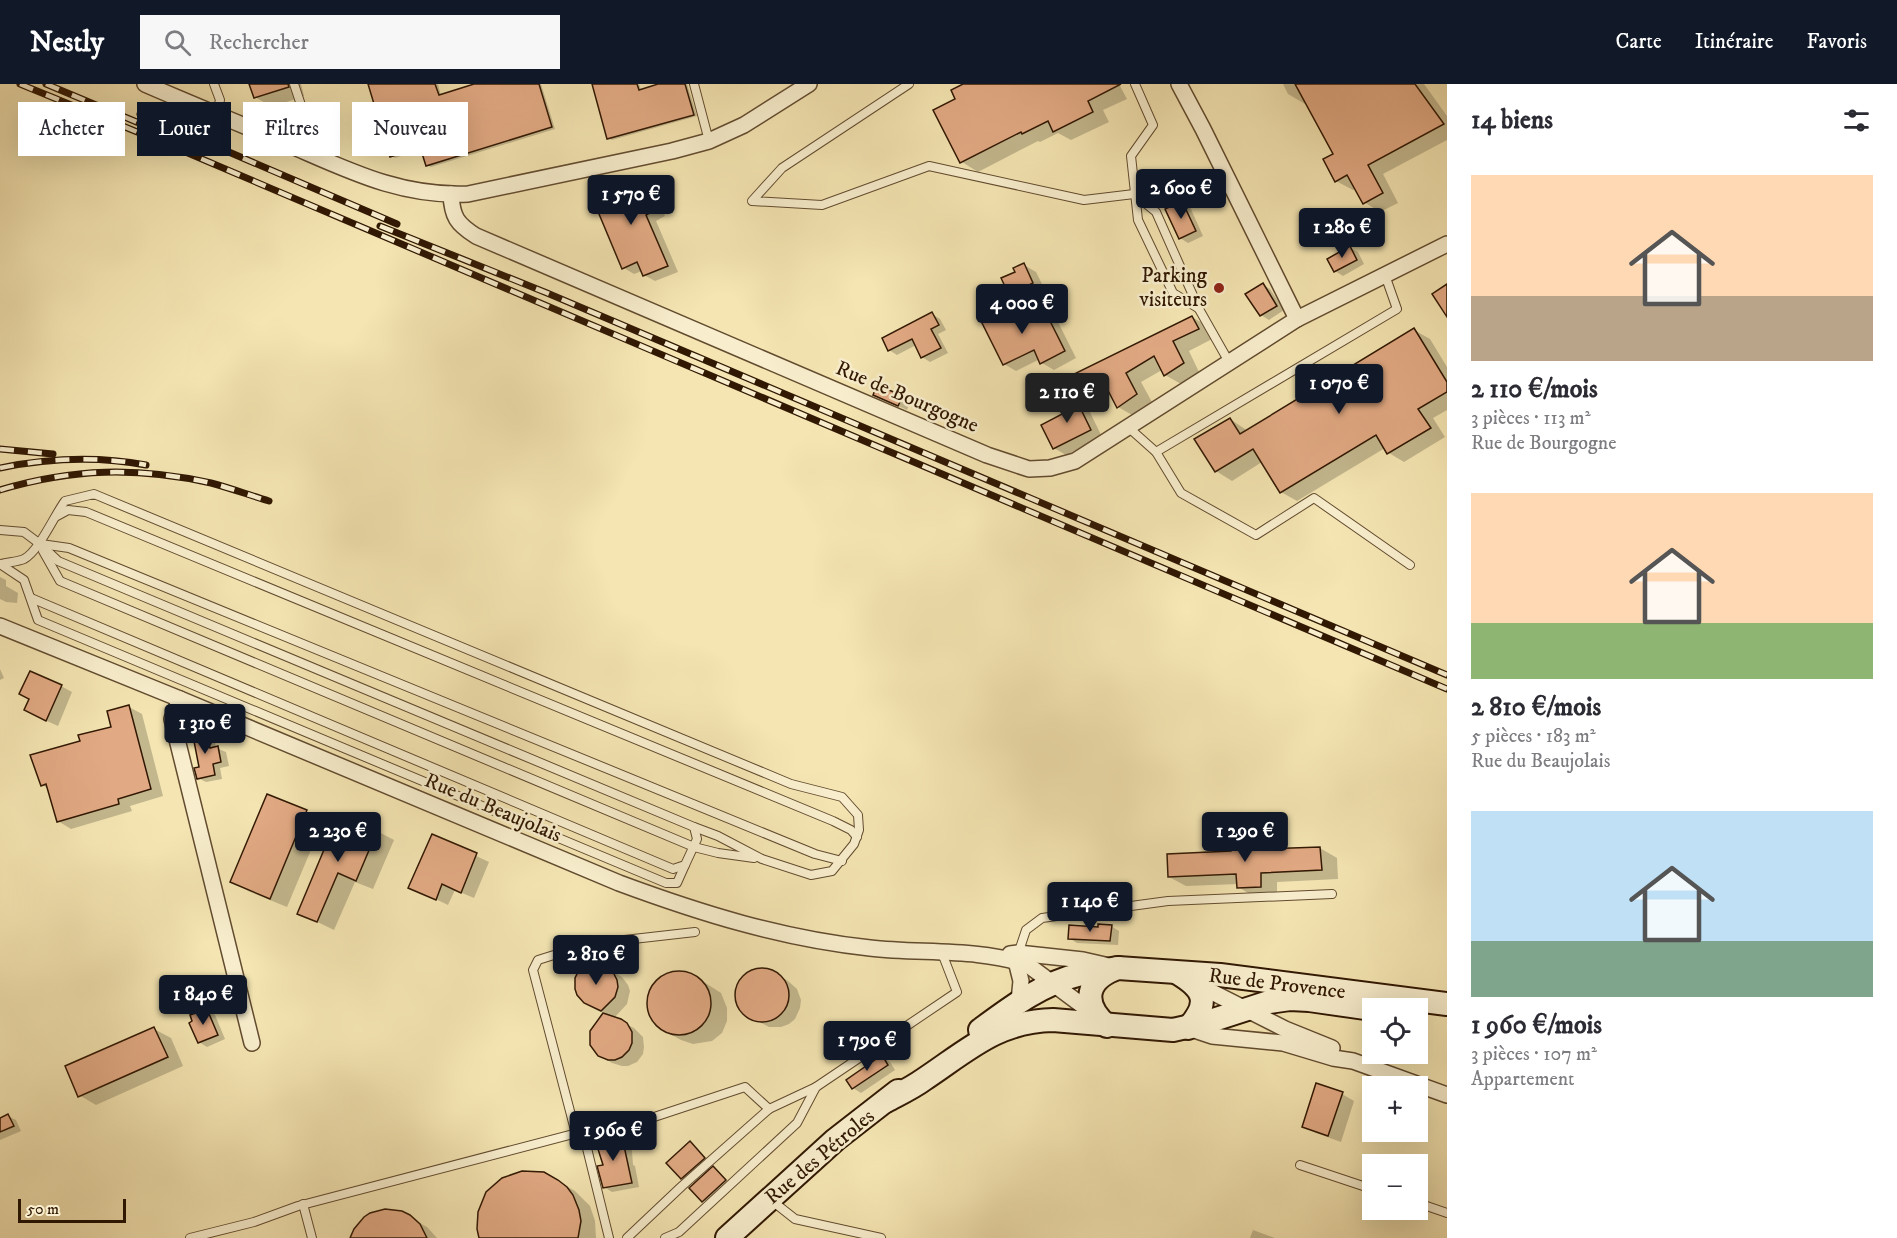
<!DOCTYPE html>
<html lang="fr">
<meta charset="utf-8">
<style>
:root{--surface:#fff;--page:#f7f7f7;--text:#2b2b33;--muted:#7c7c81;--accent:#111827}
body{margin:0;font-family:"IM FELL DW Pica",serif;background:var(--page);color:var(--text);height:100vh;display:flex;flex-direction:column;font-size:22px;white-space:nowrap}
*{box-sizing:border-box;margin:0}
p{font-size:20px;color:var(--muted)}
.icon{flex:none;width:33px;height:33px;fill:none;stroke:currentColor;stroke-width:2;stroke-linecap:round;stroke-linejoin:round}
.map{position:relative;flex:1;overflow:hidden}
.sheet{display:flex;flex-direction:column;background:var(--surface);width:450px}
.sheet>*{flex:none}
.guide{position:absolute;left:18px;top:18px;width:570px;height:54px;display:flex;gap:12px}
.controls{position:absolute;left:1362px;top:914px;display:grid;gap:12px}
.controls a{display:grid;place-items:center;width:66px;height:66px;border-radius:0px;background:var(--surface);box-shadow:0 6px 24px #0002;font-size:30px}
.scale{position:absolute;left:18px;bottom:15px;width:108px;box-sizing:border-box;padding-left:6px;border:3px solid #311803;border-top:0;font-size:16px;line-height:21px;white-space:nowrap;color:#311803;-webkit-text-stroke:4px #f8eecd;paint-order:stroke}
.price{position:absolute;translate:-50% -51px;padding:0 14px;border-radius:6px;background:var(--accent);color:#fff;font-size:20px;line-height:39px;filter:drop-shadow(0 2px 3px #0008)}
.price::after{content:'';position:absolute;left:50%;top:36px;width:18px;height:14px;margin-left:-9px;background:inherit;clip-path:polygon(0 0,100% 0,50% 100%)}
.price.on{background:#222;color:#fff}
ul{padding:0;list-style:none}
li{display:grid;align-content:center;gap:12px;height:318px;padding:0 24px}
li span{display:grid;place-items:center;height:186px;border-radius:0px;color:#555}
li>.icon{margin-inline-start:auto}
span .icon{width:108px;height:108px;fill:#fffc;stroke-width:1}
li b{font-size:26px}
h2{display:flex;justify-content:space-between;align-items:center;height:72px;padding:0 24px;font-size:26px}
.chip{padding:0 21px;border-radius:0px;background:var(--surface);box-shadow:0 6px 24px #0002;font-size:21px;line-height:54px}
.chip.on{background:var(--accent);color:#fff}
header{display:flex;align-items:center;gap:36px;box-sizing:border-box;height:84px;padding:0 30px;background:var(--accent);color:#fff}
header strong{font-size:28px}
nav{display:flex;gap:33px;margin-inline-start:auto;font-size:21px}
.search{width:420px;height:54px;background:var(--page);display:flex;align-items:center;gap:15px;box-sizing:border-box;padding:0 21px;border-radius:0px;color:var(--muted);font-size:22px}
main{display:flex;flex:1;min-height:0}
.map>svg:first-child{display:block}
</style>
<header>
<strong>Nestly</strong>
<div class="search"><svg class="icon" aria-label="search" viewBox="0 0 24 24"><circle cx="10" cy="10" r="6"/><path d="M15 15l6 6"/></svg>Rechercher</div>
<nav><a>Carte</a><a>Itinéraire</a><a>Favoris</a></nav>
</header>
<main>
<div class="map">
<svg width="1447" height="1154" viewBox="0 0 1447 1154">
<rect width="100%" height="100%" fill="#f4e5b2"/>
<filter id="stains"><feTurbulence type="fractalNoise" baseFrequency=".00333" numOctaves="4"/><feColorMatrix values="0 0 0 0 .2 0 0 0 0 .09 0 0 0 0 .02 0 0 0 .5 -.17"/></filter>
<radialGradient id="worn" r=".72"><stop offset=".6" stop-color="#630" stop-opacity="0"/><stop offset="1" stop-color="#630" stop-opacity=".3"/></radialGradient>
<!-- shadow -->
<g fill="#0003">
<polygon points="251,0 301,0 304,12 272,23 255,13"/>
<polygon points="370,0 438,0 441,12 479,0 541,0 555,45 431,83 427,81 423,65 395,74 392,72"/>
<polygon points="593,0 639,0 641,6 664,0 687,0 697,32 612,56 608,54"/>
<polygon points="966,0 1119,0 1127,15 1103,26 1109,38 1071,56 1058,49 1040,58 1038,57 978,88 962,78 957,15"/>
<polygon points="1283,0 1424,0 1447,32 1447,56 1383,90 1398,119 1380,128 1364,118 1356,104 1353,106 1336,97 1335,71 1307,19 1305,20 1288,10"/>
<polygon points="641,95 652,101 665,132 656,137 678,188 655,197 644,191 642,187 634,190 624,184"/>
<polygon points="1182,119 1190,123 1203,152 1188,159 1180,154"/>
<polygon points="1350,164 1358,168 1364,180 1343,192 1335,187"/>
<polygon points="1024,181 1036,188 1045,206 1023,217 1010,209 1017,188"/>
<polygon points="1263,201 1270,205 1284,226 1269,236 1261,231 1248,210"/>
<polygon points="1041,221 1053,228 1076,274 1054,286 1042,279 1040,275 1016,287 1004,280 995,224 1008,231 1010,236"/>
<polygon points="932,230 940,235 946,246 938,250 948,269 930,278 922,273 916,261 897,271 889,266"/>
<polygon points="1192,233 1209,243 1214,254 1189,267 1199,288 1181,300 1165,291 1162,286 1141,298 1153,320 1134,332 1118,323 1109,306 1094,314 1078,304"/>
<polygon points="1414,246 1430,255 1447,283 1447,326 1433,334 1445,353 1404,378 1389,369 1385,364 1297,417 1281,408 1262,378 1232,397 1216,387 1230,335 1248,347"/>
<polygon points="878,303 910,318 907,326 874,311"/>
<polygon points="1073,311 1085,318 1102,353 1066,371 1054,364 1070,328"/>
<polygon points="0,493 6,496 6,502 18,509 17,519 6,518 0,515"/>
<polygon points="0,585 4,594 0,596"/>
<polygon points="61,602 72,608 58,642 36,632 30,615"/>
<polygon points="129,623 142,630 163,712 130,722 132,727 71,745 58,737 49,705 42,701 112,644"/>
<polygon points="206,646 214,651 216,664 226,668 229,682 220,684 222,695 206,698 198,694 201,684"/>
<polygon points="306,728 323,737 287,823 248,807 232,797"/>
<polygon points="377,747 394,756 373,805 355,798 334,846 299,829"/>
<polygon points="433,752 489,778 474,814 455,806 448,821 410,803"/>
<polygon points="1320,764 1337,774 1338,795 1277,798 1277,812 1255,813 1238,803 1238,800 1186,802 1169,793 1265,767"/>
<polygon points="1084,803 1087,805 1086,818 1073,815"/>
<polygon points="1111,842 1119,847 1118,861 1077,859 1069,854"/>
<polygon points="603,882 622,893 628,901 630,907 627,920 614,934 634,944 643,953 644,963 643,970 637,978 628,982 622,982 612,979 599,971 591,948 605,929 585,918"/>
<polygon points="759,886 775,889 788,897 797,905 801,916 800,924 795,935 789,940 781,943 769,943 748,932 740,923 738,915 738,903 742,896 751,888"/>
<polygon points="674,889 687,889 696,893 721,909 727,924 727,937 722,949 712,957 693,960 681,956 663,946 654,937 649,925 649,912 655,900 662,894"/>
<polygon points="207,926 215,931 225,955 207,963 199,958 194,938"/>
<polygon points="154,945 171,954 183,982 96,1021 79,1011"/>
<polygon points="882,973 890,978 895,986 861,1009 853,1004"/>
<polygon points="1342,1010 1354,1017 1341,1058 1316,1049 1303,1042"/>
<polygon points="8,1032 16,1036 21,1047 0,1056 0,1035"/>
<polygon points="620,1055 628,1060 632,1067 633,1081 635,1082 639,1103 612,1108 604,1103 605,1082"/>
<polygon points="690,1059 707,1076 685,1096 682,1094"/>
<polygon points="717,1086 728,1099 707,1119 691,1104"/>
<polygon points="558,1097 575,1107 590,1122 595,1137 596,1154 482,1154"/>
<polygon points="409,1133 427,1143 437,1154 353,1154"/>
<polygon points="1253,1146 1275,1154 1250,1154"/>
</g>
<!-- building -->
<g fill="#e2aa84" stroke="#311803" stroke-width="1.5">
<polygon points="249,0 288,0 289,3 254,14"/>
<polygon points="368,0 435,0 439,11 474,0 539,0 552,43 426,82 420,63 390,73"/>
<polygon points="592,0 637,0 639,6 658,0 685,0 694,31 607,55"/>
<polygon points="963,0 1121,0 1088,17 1093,28 1053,48 1048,37 1022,50 1021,48 960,79 933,26 955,15 951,6"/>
<polygon points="1295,0 1415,0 1444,40 1368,81 1383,109 1363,120 1347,91 1335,98 1323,75 1333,70"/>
<polygon points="641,93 655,126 646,131 668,182 643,192 637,178 622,185 594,118 597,112"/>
<polygon points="1182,117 1196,147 1179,155 1165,125"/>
<polygon points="1350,162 1357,176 1334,188 1327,175"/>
<polygon points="1024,179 1033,199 1009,211 1001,194 1015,188 1013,184"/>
<polygon points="1263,199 1277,222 1260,232 1245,210"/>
<polygon points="1447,200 1447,233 1432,210"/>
<polygon points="1041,219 1065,267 1040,280 1034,266 1003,281 978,231 995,222 1003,238"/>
<polygon points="932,228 939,241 931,245 941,264 921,274 912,255 888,267 882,254"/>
<polygon points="1192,232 1199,245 1173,257 1184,279 1164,292 1154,272 1126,289 1137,310 1117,324 1101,293 1076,305 1070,292"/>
<polygon points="1414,244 1447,298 1447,308 1418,325 1431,344 1387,370 1376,351 1280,409 1253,365 1215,388 1194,355 1230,334 1240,350"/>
<polygon points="877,301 903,312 898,322 873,311"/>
<polygon points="1073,309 1091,346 1053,365 1041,341 1068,327 1062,315"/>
<polygon points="30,587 62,601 46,637 24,626 29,615 19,610"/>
<polygon points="129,621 151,705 118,715 119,720 57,738 46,700 41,702 30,671 80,657 78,651 111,643 107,627"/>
<polygon points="206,645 210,664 218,662 221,678 213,680 215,691 197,695 194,684 199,683 192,647"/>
<polygon points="267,710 307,726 270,815 230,798"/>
<polygon points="339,730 378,745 356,797 338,789 317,838 297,830"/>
<polygon points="432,750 477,769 461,809 442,800 436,816 408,804"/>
<polygon points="1258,761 1263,765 1320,763 1322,786 1261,789 1261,803 1237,804 1236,790 1168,793 1167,770 1231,767 1236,762"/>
<polygon points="1073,801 1084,801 1083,817 1072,816"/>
<polygon points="1098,840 1112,841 1110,857 1068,855 1069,841 1098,843"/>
<polygon points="593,879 607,882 612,886 617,896 618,903 615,913 601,927 584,919 577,911 575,905 575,894 578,888 583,883"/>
<circle cx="762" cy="911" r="27"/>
<circle cx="679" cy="919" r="32"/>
<polygon points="207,925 218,951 198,959 189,939 192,937 190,931"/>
<polygon points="603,929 621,935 627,939 632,948 632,959 629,966 622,973 615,976 608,976 598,972 590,961 590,947"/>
<polygon points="154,943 168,973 78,1013 65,982"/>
<polygon points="882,971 888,981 852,1005 846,996"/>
<polygon points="1316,999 1343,1008 1328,1052 1302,1043"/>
<polygon points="8,1030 14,1042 0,1048 0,1034"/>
<polygon points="613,1050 620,1054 623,1057 632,1099 603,1104 597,1082 603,1081 597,1062 604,1052"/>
<polygon points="690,1057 705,1074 681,1095 666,1079"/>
<polygon points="713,1082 726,1096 702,1118 689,1104"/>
<polygon points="522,1087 544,1088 558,1096 567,1103 573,1111 579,1126 581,1137 578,1154 479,1154 477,1145 478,1128 486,1108 502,1094"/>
<polygon points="385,1125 402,1127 410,1131 420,1140 427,1154 350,1154 354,1145 364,1133 370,1129"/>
</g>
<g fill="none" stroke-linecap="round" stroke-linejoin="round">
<defs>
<g id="lane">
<polyline points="214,0 220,16 216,30"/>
<polyline points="294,0 312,54 306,68"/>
<polyline points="694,0 709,57"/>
<polyline points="909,0 782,84 752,117 822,121 929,82 1084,116 1134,110 1156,128 1199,225 1229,278"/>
<polyline points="1135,0 1153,41 1131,72 1138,136 1173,209 1198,224"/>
<polyline points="1128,343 1156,368 1181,409 1256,451 1314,414 1410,481"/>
<polyline points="1156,368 1397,225 1385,191"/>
<polyline points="57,432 68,426 86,428 833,737 851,746 857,753"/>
<polyline points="0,446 24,448 40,460 58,477 694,743 697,755 685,781 673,785 31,514"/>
<polyline points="41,460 69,464 815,770 842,777"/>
<polyline points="43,467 60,497 694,763 718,769 754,774"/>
<polyline points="0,480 24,496 38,536 666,799 677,799 685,781"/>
<path d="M1,480C8,478 17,478 24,475C39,467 54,432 65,417L94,410L791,700L842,713L858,731L859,746L854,760L832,787L811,791L762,775L718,752L694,743"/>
<polyline points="1018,870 1026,846 1042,834 1168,817 1332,810"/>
<polyline points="583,1048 609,1154"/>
<polyline points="576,1050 533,886 538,876 589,860 695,848"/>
<polyline points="1300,1081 1372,1105"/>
<polyline points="771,1116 795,1135 881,1154"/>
<polyline points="1418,1119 1447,1129"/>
<polyline points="303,1120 312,1154"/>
<polyline points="190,1154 254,1138 298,1122 619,1038 639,1038 745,1003 769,1025"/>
<polyline points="627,1154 682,1102 769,1025 816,1003"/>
<polyline points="665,1154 679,1148 797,1039 816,1003 957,908 942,869"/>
</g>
<g id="street">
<path d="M145,0C191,20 238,39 285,59C346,85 399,113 468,110L672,67L709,57L744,41L809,0"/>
<polyline points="1179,0 1203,45 1297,235"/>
<path d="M451,110C452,133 457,140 476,152L987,371L1029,385L1050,384L1075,377L1297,235L1447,160"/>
<path d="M0,542L180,615L619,799C700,829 783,855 870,864C921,870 979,864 1028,881L1095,931"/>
<polyline points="180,615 172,635 252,959"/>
<polyline points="1010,870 1018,869 1083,876 1105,881"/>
<polyline points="1016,877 1021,897 1019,917"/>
<polyline points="1194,899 1285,945 1332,964"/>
<polyline points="1188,944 1212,952 1283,959 1333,974 1353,977 1447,1011"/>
</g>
<g id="secondary">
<path d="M1179,890C1205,906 1210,919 1188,944"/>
<path d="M1107,942C1081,919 1086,895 1118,884L1220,891L1447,920"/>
<path d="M980,946C1011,923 1043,899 1081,890C1093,887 1106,886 1118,884"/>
<path d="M886,1017C899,1010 912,1004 923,996C967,967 997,937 1053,936L1173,946L1204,939L1269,918L1290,915L1309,916L1372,925"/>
<polyline points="727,1154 835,1056 898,1007"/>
</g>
</defs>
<!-- lane casing -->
<use href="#lane" stroke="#624b2f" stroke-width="10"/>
<!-- street casing -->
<use href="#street" stroke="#624b2f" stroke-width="18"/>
<!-- secondary casing -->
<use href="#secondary" stroke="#311803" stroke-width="26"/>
<!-- lane -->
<use href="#lane" stroke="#f8eecd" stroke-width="8"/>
<!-- street -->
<use href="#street" stroke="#f8eecd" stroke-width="15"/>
<!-- secondary -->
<use href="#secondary" stroke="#f8eecd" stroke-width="22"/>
<defs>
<g id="rail">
<polyline points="20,0 169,61 1447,605"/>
<polyline points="46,0 151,44"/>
<polyline points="140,30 397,140"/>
<polyline points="380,142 547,209 1447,591"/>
<polyline points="0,365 53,370"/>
<path d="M0,384C49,374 97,372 146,381"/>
<path d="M0,406C73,384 137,383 211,399C230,404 249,411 269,417"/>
</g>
</defs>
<!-- rail casing -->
<use href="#rail" stroke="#311803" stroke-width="7"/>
<!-- rail -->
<use href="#rail" stroke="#f8eecd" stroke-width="4.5" stroke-dasharray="14" stroke-linecap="butt"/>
</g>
<!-- markers -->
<circle fill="#8f2418" stroke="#f8eecd" stroke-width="2" cx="1219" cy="204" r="6"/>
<g text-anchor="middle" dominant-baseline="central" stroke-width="5" stroke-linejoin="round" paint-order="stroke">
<!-- poi labels -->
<g font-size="21" fill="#311803" stroke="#f8eecd" text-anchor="end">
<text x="1207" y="192">Parking<tspan x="1207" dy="24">visiteurs</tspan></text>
</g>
<!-- street labels -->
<g font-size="21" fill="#311803" stroke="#f8eecd">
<text transform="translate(907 313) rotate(23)">Rue de Bourgogne</text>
<text transform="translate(493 724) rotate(23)">Rue du Beaujolais</text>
<text transform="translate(1277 900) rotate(7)">Rue de Provence</text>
<text transform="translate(820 1073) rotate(-40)">Rue des Pétroles</text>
</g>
</g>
<rect width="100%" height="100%" filter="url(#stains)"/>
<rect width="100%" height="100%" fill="url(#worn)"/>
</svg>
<div class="controls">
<a><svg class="icon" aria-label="locate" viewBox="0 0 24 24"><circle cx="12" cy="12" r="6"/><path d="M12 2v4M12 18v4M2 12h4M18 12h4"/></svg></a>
<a>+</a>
<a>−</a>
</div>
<div class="scale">50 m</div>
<b class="price" style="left:1181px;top:136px">2 600 €</b>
<b class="price" style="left:631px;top:142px">1 570 €</b>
<b class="price" style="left:1342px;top:175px">1 280 €</b>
<b class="price" style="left:1022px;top:251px">4 000 €</b>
<b class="price" style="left:1339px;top:331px">1 070 €</b>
<b class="price on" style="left:1067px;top:340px">2 110 €</b>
<b class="price" style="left:205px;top:671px">1 310 €</b>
<b class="price" style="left:338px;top:779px">2 230 €</b>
<b class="price" style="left:1245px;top:779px">1 290 €</b>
<b class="price" style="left:1090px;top:849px">1 140 €</b>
<b class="price" style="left:596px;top:902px">2 810 €</b>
<b class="price" style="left:203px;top:942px">1 840 €</b>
<b class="price" style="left:867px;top:988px">1 790 €</b>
<b class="price" style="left:613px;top:1078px">1 960 €</b>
<div class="guide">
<a class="chip">Acheter</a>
<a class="chip on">Louer</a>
<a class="chip">Filtres</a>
<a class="chip">Nouveau</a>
</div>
</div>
<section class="sheet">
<h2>14 biens<svg class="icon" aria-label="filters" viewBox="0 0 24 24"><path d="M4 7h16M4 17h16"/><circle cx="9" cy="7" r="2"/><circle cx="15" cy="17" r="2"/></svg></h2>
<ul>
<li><span style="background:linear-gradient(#ffd9b3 65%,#b9a48a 0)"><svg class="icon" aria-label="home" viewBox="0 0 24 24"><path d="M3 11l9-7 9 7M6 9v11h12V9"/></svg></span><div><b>2 110 €/mois</b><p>3 pièces · 113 m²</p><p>Rue de Bourgogne</p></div></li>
<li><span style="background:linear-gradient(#ffd9b3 70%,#8fb573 0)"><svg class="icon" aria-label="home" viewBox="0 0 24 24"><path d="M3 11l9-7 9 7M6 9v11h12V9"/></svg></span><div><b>2 810 €/mois</b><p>5 pièces · 183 m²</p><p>Rue du Beaujolais</p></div></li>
<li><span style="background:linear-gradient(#bfe0f5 70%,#7fa58c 0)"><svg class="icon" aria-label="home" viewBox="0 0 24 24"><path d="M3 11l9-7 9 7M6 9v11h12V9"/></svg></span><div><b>1 960 €/mois</b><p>3 pièces · 107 m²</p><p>Appartement</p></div></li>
</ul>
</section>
</main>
